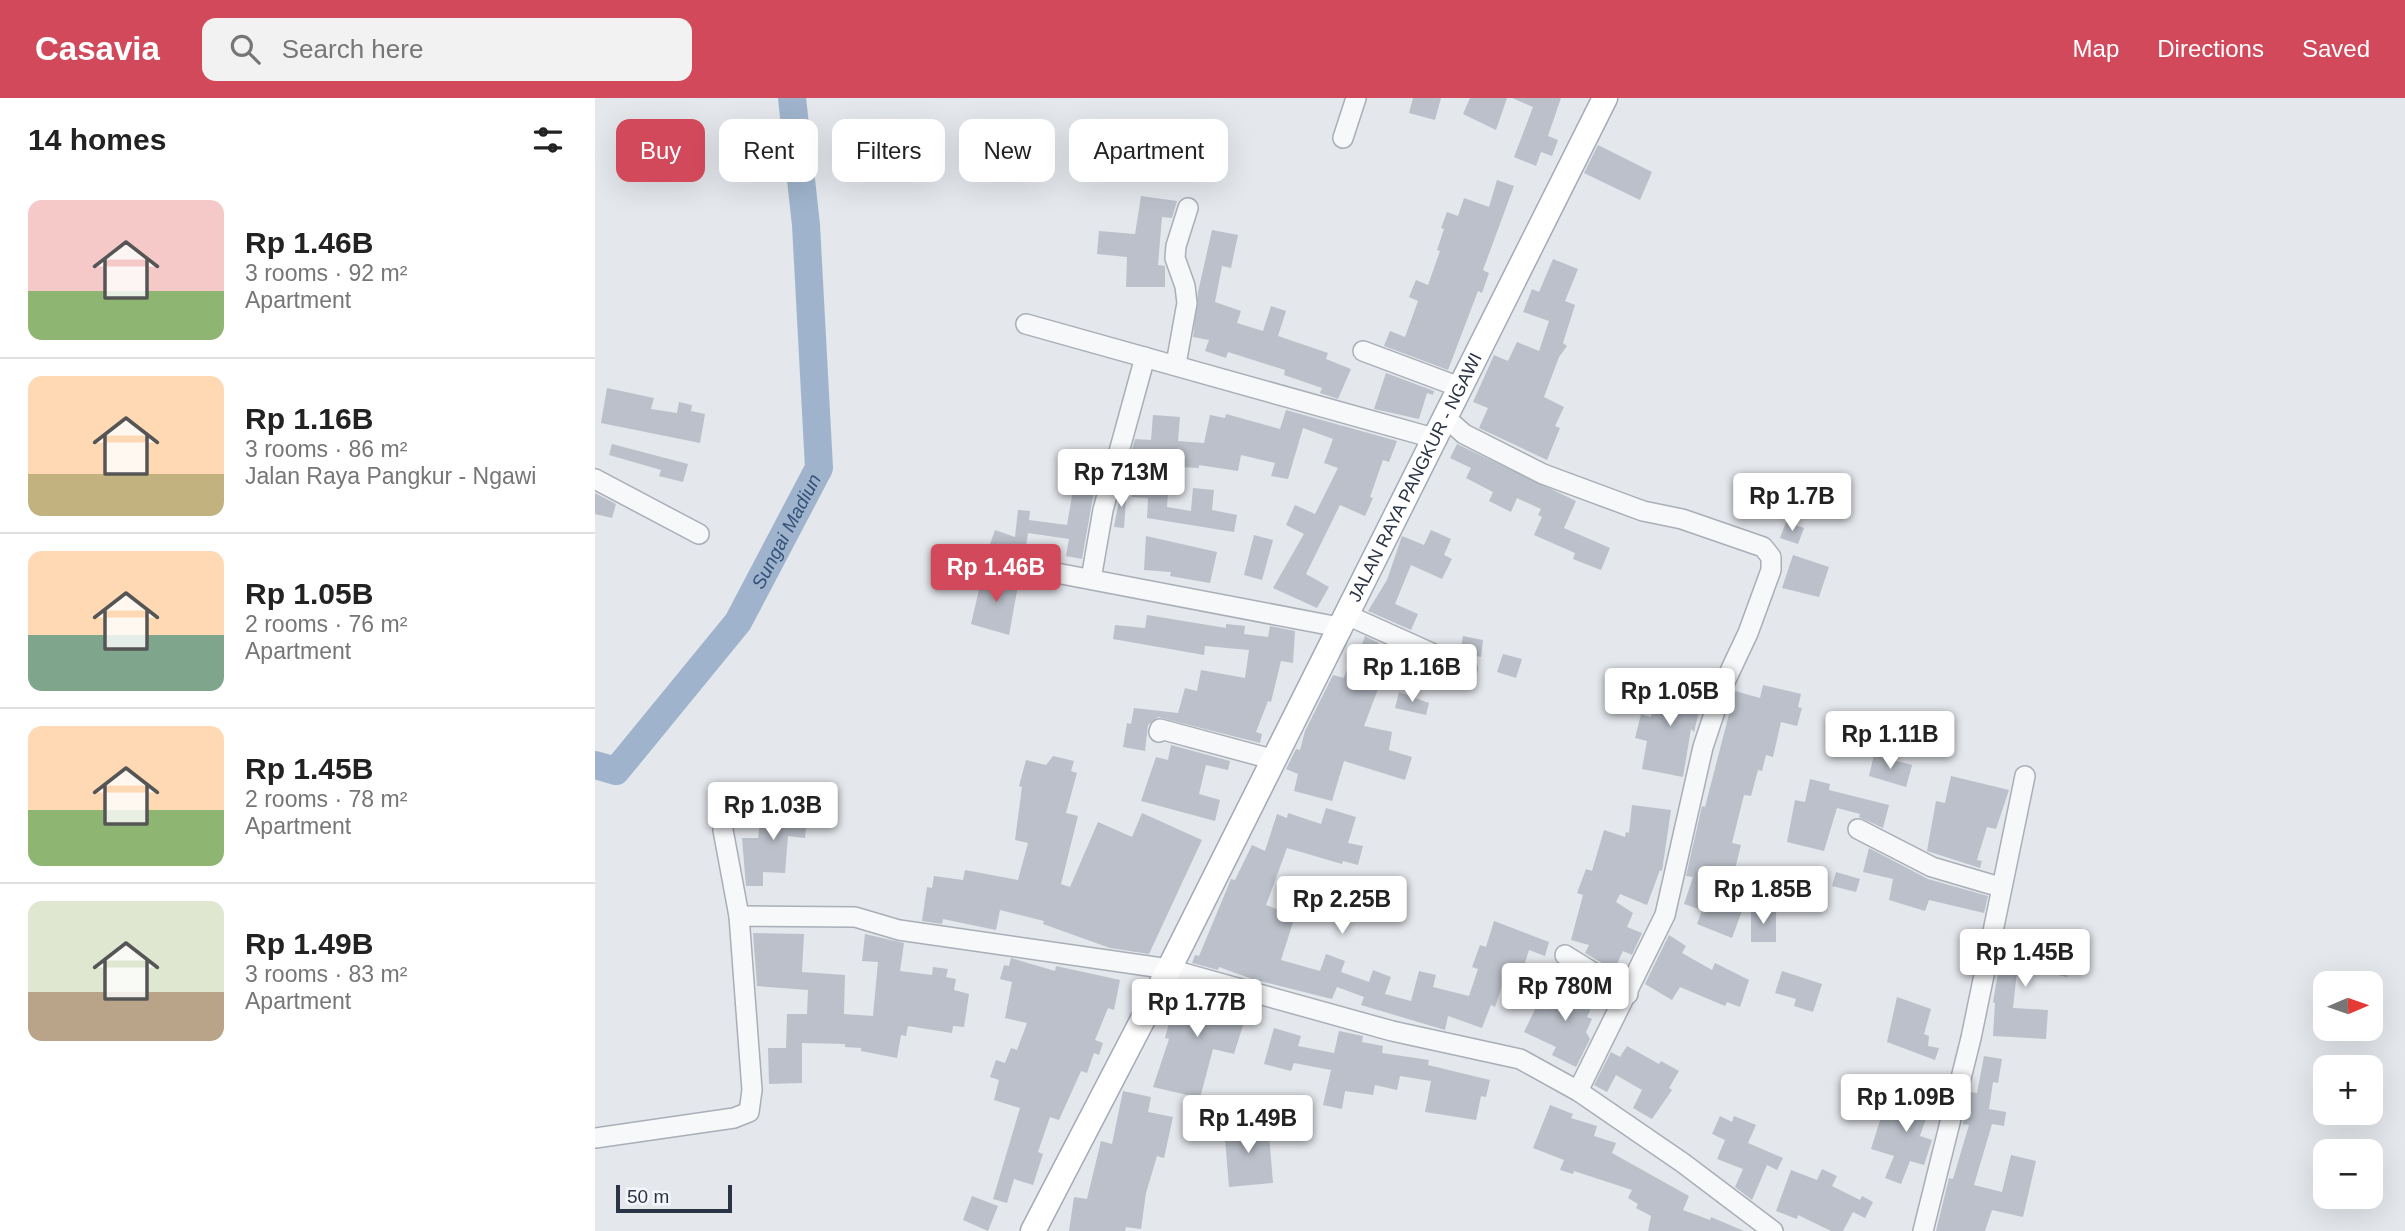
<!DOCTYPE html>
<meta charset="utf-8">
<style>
:root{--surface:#fff;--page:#f2f2f2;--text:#222;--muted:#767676;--line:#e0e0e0;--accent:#d1495b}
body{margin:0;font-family:Helvetica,sans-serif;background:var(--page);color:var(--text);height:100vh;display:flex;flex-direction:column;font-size:26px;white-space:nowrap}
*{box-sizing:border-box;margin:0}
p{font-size:23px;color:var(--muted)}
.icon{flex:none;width:38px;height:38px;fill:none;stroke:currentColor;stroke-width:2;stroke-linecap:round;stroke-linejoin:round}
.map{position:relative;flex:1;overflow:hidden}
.details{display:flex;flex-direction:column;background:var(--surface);width:595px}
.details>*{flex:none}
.banner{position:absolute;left:21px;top:21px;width:665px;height:63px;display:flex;gap:14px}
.needle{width:46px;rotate:88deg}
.buttons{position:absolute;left:1718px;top:873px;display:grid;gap:14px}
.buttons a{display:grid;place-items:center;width:70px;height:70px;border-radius:14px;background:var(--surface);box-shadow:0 7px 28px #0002;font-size:35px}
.scale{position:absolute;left:21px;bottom:18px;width:116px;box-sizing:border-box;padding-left:7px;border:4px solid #2b3445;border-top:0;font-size:19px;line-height:24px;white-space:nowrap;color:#2b3445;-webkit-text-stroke:5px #f4f6f9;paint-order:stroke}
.price{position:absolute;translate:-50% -60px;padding:0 16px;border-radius:7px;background:#fff;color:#222;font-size:23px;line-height:46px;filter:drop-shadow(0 2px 4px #0008)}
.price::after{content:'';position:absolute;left:50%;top:42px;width:21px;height:16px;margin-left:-10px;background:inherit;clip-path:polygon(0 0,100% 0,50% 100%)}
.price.current{background:var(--accent);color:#fff}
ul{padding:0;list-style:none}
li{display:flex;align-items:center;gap:21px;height:175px;padding:0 28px}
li+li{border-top:2px solid var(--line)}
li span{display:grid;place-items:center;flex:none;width:196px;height:140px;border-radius:14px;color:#555}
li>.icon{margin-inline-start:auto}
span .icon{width:84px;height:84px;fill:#fffc;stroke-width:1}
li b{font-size:30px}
h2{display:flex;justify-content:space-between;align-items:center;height:84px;padding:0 28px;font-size:30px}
.chip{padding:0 24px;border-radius:14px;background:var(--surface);box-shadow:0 7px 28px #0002;font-size:24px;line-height:63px}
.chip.current{background:var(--accent);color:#fff}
header{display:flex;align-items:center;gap:42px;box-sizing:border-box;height:98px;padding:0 35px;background:var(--accent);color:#fff}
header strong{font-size:33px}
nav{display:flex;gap:38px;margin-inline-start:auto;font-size:24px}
.search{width:490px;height:63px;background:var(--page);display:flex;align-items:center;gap:18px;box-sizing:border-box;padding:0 24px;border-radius:14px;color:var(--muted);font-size:26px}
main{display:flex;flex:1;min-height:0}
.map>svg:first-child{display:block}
</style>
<header>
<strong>Casavia</strong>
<div class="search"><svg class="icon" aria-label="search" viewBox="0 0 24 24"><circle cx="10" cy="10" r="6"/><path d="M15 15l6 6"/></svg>Search here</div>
<nav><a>Map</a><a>Directions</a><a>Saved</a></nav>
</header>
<main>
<section class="details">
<h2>14 homes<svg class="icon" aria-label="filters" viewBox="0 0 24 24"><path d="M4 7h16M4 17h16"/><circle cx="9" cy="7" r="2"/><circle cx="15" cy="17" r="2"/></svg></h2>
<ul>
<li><span style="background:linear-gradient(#f6c9c9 65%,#8fb573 0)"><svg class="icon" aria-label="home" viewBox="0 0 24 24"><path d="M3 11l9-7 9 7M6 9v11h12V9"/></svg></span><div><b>Rp 1.46B</b><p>3 rooms · 92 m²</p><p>Apartment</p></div></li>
<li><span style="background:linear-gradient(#ffd9b3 70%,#c2b280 0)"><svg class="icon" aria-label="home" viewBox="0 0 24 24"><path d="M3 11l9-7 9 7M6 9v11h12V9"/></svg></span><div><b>Rp 1.16B</b><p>3 rooms · 86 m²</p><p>Jalan Raya Pangkur - Ngawi</p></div></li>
<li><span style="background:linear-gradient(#ffd9b3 60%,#7fa58c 0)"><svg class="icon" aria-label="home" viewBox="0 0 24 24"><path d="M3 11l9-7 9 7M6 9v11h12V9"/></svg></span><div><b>Rp 1.05B</b><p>2 rooms · 76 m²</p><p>Apartment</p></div></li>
<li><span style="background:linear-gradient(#ffd9b3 60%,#8fb573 0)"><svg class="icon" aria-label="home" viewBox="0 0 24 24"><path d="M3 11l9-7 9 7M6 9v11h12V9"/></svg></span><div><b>Rp 1.45B</b><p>2 rooms · 78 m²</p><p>Apartment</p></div></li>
<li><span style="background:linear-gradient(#dfe7d0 65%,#b9a48a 0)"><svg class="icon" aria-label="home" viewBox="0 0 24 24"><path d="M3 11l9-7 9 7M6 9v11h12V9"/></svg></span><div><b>Rp 1.49B</b><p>3 rooms · 83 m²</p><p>Apartment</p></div></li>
</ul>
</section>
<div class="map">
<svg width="1810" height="1133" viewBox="0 0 1810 1133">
<rect width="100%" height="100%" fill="#e4e7ec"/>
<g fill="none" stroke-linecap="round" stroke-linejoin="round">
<!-- river -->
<path stroke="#9fb4cc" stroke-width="28" id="s1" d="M0,667L21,673L143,524L224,370L211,127L197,0"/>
</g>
<!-- building -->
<g fill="#bbc0ca">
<polygon points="818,0 846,0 840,22 814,15"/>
<polygon points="875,0 912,0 901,32 868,16"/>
<polygon points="917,0 966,0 953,38 963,42 957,58 946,54 941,68 919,59 938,9"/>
<polygon points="1003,47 1057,74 1045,102 989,75"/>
<polygon points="902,82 919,88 888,172 894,175 887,195 883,193 853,272 789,248 795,233 810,239 823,203 814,199 821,182 833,187 845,153 842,152 849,131 846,130 852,114 863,118 869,100 894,109"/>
<polygon points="546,98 582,103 577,120 567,119 563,167 570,168 570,189 531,189 532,159 502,156 504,133 540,136"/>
<polygon points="617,132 643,137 636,170 627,168 620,204 646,213 642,225 668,233 676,208 691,213 683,238 733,255 731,261 756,271 743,301 725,295 727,290 689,277 690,272 633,254 631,260 610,253 614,242 598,239 603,194"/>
<polygon points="958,161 983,171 970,203 980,207 968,245 972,248 964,259 949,299 969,309 960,328 965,330 952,362 884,330 893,310 878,304 899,257 913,263 922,244 944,253 954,223 928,214 937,191 944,194"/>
<polygon points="791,275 839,293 838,297 832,295 824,321 779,311"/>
<polygon points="12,290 59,300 56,311 82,315 84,304 97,307 96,313 110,316 105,345 6,325"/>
<polygon points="691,312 802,343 794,364 788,362 775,399 778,400 770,418 745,407 711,476 734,489 722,510 678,490 709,436 691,427 700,407 720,416 743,370 729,365 738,341 708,330 693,381 676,378 680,365 646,357 643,373 604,367 604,370 568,368 566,395 573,395 572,409 596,413 598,390 619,392 617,412 642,417 639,434 552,420 553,400 537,399 540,363 534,362 540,341 556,342 558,317 585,319 583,343 609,345 615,317 630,320 631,316 685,331"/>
<polygon points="17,346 93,366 88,384 64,378 66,372 14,357"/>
<polygon points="862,346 981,403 969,430 1015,450 1006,472 978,461 980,455 939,437 947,419 943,417 946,411 922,400 916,414 894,403 898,394 871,380 876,370 855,360"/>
<polygon points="473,370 502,376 487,461 471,458 474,441 433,435 430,455 395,446 400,432 420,439 423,412 435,413 434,422 472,427 478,392 469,390"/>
<polygon points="527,387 532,387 529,430 519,429"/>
<polygon points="0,395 21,406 17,420 0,416"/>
<polygon points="1191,424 1209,430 1203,446 1185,440"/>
<polygon points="836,432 856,441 849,457 857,461 847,481 816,467 800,506 823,516 816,532 773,513 792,482 807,438 829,447"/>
<polygon points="659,437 678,442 667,482 649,477"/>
<polygon points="551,438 622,454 615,485 575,478 576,474 549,472"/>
<polygon points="1198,457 1234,469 1224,499 1187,490"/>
<polygon points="401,478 424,482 414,537 376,526 387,479 401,481"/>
<polygon points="552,517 631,530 631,526 650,528 649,536 673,539 675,528 700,533 698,565 686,563 676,604 673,603 661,634 667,636 665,645 563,619 553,627 550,653 528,649 532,625 536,626 539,610 583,615 590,590 602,593 606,572 650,580 654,552 610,548 609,557 518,541 520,527 550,530"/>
<polygon points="770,538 784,545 781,553 787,555 781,572 789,575 769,628 797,634 794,652 817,659 810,682 749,663 737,703 699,693 703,676 691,671 701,651 705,652 710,633 738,577 749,580 755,563 760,565"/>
<polygon points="868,538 888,542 886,559 865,554"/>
<polygon points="908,556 927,561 921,580 902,574"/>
<polygon points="1080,576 1088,578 1095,589 1109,593 1099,634 1096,631 1088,679 1047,671 1052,643 1040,640 1046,616 1056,619 1062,594 1075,597"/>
<polygon points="1168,587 1206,596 1203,609 1207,610 1202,628 1186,624 1178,659 1171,657 1167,673 1163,672 1156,698 1149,697 1137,745 1146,747 1134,796 1151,802 1137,840 1102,826 1107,812 1089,806 1098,779 1091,778 1107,708 1110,709 1140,593 1165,600"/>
<polygon points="804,594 834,605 831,617 800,610"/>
<polygon points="1247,618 1269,624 1263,648 1241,642"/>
<polygon points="576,647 635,663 633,672 611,667 604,696 625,702 620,723 546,703 561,659 573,662"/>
<polygon points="1279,657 1317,667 1311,689 1274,678"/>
<polygon points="458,658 479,663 476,673 482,675 471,715 483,718 466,786 475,789 503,724 537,739 547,715 607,742 554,856 515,850 448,826 449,823 405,812 401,832 348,821 347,826 327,823 332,789 337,790 339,778 368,782 370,772 423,782 433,745 420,742 427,689 424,688 431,662 451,667"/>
<polygon points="1356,678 1414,692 1401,731 1392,729 1382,762 1387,763 1385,770 1332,753 1341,703 1350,705"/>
<polygon points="1215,681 1235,686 1234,692 1294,707 1288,730 1264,719 1265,716 1242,710 1229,753 1192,744 1200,702 1210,704"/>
<polygon points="179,704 213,708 210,740 193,738 190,775 168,774 168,788 151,788 147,740 163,740 166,717 178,718"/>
<polygon points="1037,707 1076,712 1067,773 1065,772 1052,807 1025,796 1021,804 1038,815 1032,829 1047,835 1037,857 1028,853 1019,872 990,855 994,847 976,842 988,797 982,795 991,771 997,773 1009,732 1030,739 1031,734 1034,735"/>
<polygon points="731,710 761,719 753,745 768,748 763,767 748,763 747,766 692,750 671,807 700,818 686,862 725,873 731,856 750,863 746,874 774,884 778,872 796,879 790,896 816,903 824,873 841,877 838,889 874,898 883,871 877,869 885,847 891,849 899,823 954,844 950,858 934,852 924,884 910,879 900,909 896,907 887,930 853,918 850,932 766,907 769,899 742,889 737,901 657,881 624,869 623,872 597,865 600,857 604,858 636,781 640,782 657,747 670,753 682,716 692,720 693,715 726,726"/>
<polygon points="1274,750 1333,781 1393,798 1389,815 1334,802 1330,813 1294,802 1298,781 1268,774"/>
<polygon points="1241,774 1265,781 1261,794 1237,788"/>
<rect x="1156" y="811" width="25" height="33"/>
<polygon points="158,835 209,836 207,874 250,877 249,916 278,918 283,864 267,863 270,836 309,845 305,873 337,877 338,869 353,871 351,879 361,881 359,892 374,896 369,929 358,928 357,935 313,928 311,938 306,937 302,960 266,953 266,950 250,949 250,946 207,945 207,985 174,986 173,950 191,950 192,916 212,916 213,892 162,888"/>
<polygon points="1074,837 1091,848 1087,855 1117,872 1120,865 1154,882 1145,909 1132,904 1130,908 1085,889 1077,902 1050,886"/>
<polygon points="1440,844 1478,852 1472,879 1430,870 1430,874 1422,873 1418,910 1453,912 1451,941 1398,938 1400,905 1398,904 1408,845 1439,852"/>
<polygon points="416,860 460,873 461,868 525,882 519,912 513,910 500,942 508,945 504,957 499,955 492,975 486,973 464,1022 455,1019 443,1054 448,1056 438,1087 419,1081 412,1105 398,1101 425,1010 399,1002 404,982 395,979 401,962 410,965 416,950 422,952 432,925 410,920 417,884 405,881 409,867 414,868"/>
<polygon points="1187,873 1227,886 1218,914 1199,908 1201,901 1180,895"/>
<polygon points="976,882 1003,895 992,919 997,921 991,934 995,941 981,969 957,957 961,949 929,934 947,897 965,906"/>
<polygon points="590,888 615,895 613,899 654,908 639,956 618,951 605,1000 558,989 574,941 570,940 583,892 588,893"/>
<polygon points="1302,899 1336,911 1329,936 1334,938 1333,948 1344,950 1340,962 1292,944"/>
<polygon points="679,930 706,938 703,948 739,955 744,933 768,938 767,944 788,948 787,955 834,962 833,967 895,982 891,999 886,998 881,1022 830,1014 836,983 805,978 802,992 780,987 778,997 750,993 747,1011 728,1007 736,972 699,965 696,973 669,966"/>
<polygon points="1032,948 1064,966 1066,963 1084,973 1074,990 1077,992 1057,1021 1038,1010 1047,992 1021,977 1012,994 999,987 1016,954 1025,959"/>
<polygon points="1389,958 1407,961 1403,985 1398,984 1394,1011 1411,1014 1409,1028 1397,1026 1379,1087 1407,1094 1416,1057 1441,1063 1428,1119 1397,1112 1390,1133 1341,1133 1354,1080 1358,1081 1374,1027 1368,1026 1369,1020 1375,994 1382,995"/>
<polygon points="1326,980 1343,986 1325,1038 1337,1042 1329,1067 1315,1063 1306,1086 1290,1080 1299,1058 1276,1051 1288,1013 1312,1021"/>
<polygon points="528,993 556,999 553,1014 578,1019 569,1060 562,1058 551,1095 546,1131 531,1129 530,1133 474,1133 479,1099 492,1101 506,1043 517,1046"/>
<polygon points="955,1007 978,1016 976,1020 1002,1028 999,1038 1021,1045 1017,1055 1094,1098 1088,1112 1115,1122 1116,1119 1149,1133 1053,1133 1056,1118 1041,1110 1043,1106 1033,1100 1037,1092 979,1073 978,1076 965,1072 969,1062 938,1050"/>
<polygon points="1125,1018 1137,1024 1139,1018 1161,1027 1153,1045 1188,1060 1182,1072 1172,1067 1157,1102 1140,1089 1148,1071 1122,1061 1130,1042 1117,1036"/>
<polygon points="673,1025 678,1085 634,1089 629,1028"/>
<polygon points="1227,1071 1242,1078 1237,1088 1265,1102 1267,1098 1278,1104 1270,1120 1258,1114 1248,1133 1236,1133 1203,1117 1202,1121 1181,1113 1196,1072 1222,1082"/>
<polygon points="377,1098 403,1108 393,1133 368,1122"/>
</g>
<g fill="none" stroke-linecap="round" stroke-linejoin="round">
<defs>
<g id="minor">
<polyline points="748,40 761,0"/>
<polyline points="431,226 842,341"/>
<polyline points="768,253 867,290"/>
<polyline points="581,266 592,205 590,188 580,160 581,148 593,110"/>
<polyline points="852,321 869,336 948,376 1048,413 1087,421 1168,449 1176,459 1176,472 1153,535 1129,586 1108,649 1070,817 983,993"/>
<polyline points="0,381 104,436"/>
<polyline points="430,469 744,529"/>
<polyline points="496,481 508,412 550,259"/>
<polyline points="752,517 872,571"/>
<polyline points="564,634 565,631 680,662"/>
<polyline points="1263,731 1337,769 1405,789"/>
<polyline points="128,732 144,818"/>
<polyline points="970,857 1033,896"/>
<polyline points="0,1040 139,1020 154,1014 157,992 144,818 260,819 304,832 574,871 797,933 925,961 983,993 1088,1065 1178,1133"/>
<polyline points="1328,1133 1376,940 1430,678"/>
</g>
<g id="major">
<path id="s2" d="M438,1133L574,871L1010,0"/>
</g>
</defs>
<!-- minor casing -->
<use href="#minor" stroke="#a9aeb7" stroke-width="22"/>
<!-- major casing -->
<use href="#major" stroke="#a3abb8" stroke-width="27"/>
<!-- minor -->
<use href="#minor" stroke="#f7f8fa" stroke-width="19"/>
<!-- major -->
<use href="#major" stroke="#fff" stroke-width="24"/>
</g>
<g text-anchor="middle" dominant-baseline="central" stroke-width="5" stroke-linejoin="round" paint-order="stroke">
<!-- street labels -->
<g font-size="18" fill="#2b3445" stroke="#f4f6f9">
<text stroke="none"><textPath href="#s2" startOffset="845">JALAN RAYA PANGKUR - NGAWI</textPath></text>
</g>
<!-- water labels -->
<g font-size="19" font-style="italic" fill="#34527a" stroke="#f4f6f9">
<text stroke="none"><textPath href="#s1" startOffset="317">Sungai Madiun</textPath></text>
</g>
</g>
</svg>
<div class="buttons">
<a><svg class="needle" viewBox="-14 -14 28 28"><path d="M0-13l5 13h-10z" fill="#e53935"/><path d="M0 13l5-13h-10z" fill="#767676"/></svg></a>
<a>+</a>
<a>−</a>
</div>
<div class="scale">50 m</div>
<b class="price" style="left:526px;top:411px">Rp 713M</b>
<b class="price" style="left:1197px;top:435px">Rp 1.7B</b>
<b class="price current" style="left:401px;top:506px">Rp 1.46B</b>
<b class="price" style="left:817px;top:606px">Rp 1.16B</b>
<b class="price" style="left:1075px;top:630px">Rp 1.05B</b>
<b class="price" style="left:1295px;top:673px">Rp 1.11B</b>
<b class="price" style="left:178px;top:744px">Rp 1.03B</b>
<b class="price" style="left:1168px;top:828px">Rp 1.85B</b>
<b class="price" style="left:747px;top:838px">Rp 2.25B</b>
<b class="price" style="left:1430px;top:891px">Rp 1.45B</b>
<b class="price" style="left:970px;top:925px">Rp 780M</b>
<b class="price" style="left:602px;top:941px">Rp 1.77B</b>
<b class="price" style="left:1311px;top:1036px">Rp 1.09B</b>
<b class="price" style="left:653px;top:1057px">Rp 1.49B</b>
<div class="banner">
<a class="chip current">Buy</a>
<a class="chip">Rent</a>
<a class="chip">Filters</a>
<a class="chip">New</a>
<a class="chip">Apartment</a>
</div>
</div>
</main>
